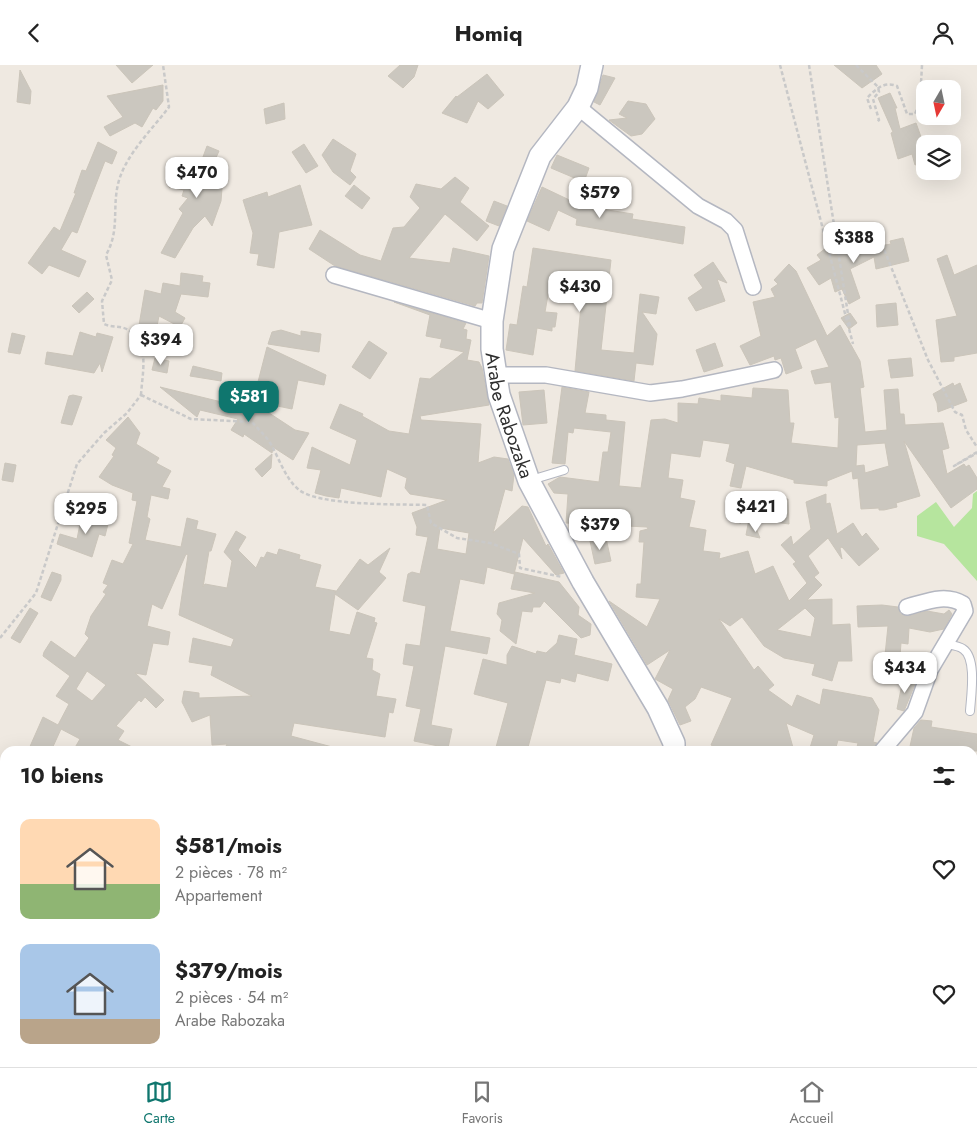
<!DOCTYPE html>
<html lang="fr">
<meta charset="utf-8">
<style>
:root{--surface:#fff;--page:#f6f6f6;--text:#222;--muted:#767676;--line:#e0e0e0;--accent:#0f766e}
body{margin:0;font-family:Jost,sans-serif;background:var(--page);color:var(--text);height:100vh;display:flex;flex-direction:column;font-size:19px;white-space:nowrap}
*{box-sizing:border-box;margin:0}
p{font-size:16px;color:var(--muted)}
.icon{flex:none;width:28px;height:28px;fill:none;stroke:currentColor;stroke-width:2;stroke-linecap:round;stroke-linejoin:round}
.map{position:relative;flex:1;overflow:hidden}
.panel{position:absolute;left:0px;top:681px;width:978px;height:321px;display:flex;flex-direction:column;background:var(--surface);border-radius:15px 15px 0 0;box-shadow:0 5px 20px #0002}
.panel>*{flex:none}
.needle{width:32px;rotate:189deg}
.controls{position:absolute;left:916px;top:15px;display:grid;gap:10px}
.controls a{display:grid;place-items:center;width:45px;height:45px;border-radius:10px;background:var(--surface);box-shadow:0 5px 20px #0002;font-size:25px}
.price{position:absolute;translate:-50% -42px;padding:0 11px;border-radius:10px;background:#fff;color:#222;font-size:16px;line-height:32px;filter:drop-shadow(0 1px 2px #0008)}
.price::after{content:'';position:absolute;left:50%;top:30px;width:15px;height:11px;margin-left:-8px;background:inherit;clip-path:polygon(0 0,100% 0,50% 100%)}
.price.on{background:var(--accent);color:#fff}
ul{padding:0;list-style:none}
li{display:flex;align-items:center;gap:15px;height:125px;padding:0 20px}
li span{display:grid;place-items:center;flex:none;width:140px;height:100px;border-radius:10px;color:#555}
li>.icon{margin-inline-start:auto}
span .icon{width:60px;height:60px;fill:#fffc;stroke-width:1}
li b{font-size:21px}
h2{display:flex;justify-content:space-between;align-items:center;height:60px;padding:0 20px;font-size:21px}
header{display:flex;justify-content:space-between;align-items:center;height:65px;padding:0 20px;background:var(--surface);font-size:22px;font-weight:700}
.tabs{display:flex;justify-content:space-around;align-items:center;height:70px;border-top:1px solid var(--line);background:var(--surface);font-size:14px;color:var(--muted)}
.tabs a{display:grid;justify-items:center;gap:2px}
.tabs .on{color:var(--accent)}
.map>svg:first-child{display:block}
</style>
<header><svg class="icon" aria-label="back" viewBox="0 0 24 24"><path d="M15 5l-7 7 7 7"/></svg>Homiq<svg class="icon" aria-label="person" viewBox="0 0 24 24"><circle cx="12" cy="8" r="4"/><path d="M4 21q1-7 8-7t8 7"/></svg></header>
<div class="map">
<svg width="977" height="1002" viewBox="0 0 977 1002">
<rect width="100%" height="100%" fill="#efe9e1"/>
<!-- green -->
<polygon fill="#b6e59e" points="977,426 977,516 944,479 917,471 917,451 936,437 954,462 972,443 973,429"/>
<!-- pitch -->
<polygon fill="#c9ec9a" points="973,939 977,941 977,1002 951,1002 942,999 972,998"/>
<!-- building -->
<g fill="#cbc7bf" stroke="#cbc5ba" fill-rule="evenodd">
<polygon points="116,0 153,0 132,18"/>
<polygon points="400,0 418,0 414,12 403,23 388,11"/>
<polygon points="834,0 876,0 882,9 862,23"/>
<polygon points="20,5 31,26 30,39 17,37"/>
<polygon points="487,9 504,30 488,44 478,36 467,58 442,48 456,31 457,32"/>
<polygon points="603,10 615,13 600,40 594,37"/>
<polygon points="163,20 163,36 156,45 153,43 142,62 135,58 110,71 104,62 123,52 107,31"/>
<polygon points="890,28 897,43 895,43 900,64 916,58 925,83 925,96 915,100 912,89 898,94 891,68 893,67 878,33"/>
<polygon points="628,36 646,39 655,54 642,69 631,71 609,55 627,53 619,49"/>
<polygon points="284,38 285,54 266,59 264,44"/>
<polygon points="333,74 356,89 350,106 356,112 350,120 333,107 322,90"/>
<polygon points="98,77 117,87 112,99 105,96 77,168 72,166 61,185 86,196 79,212 49,200 42,209 28,198 54,162 60,166 76,128 74,128 82,105 86,106"/>
<polygon points="304,79 318,101 306,108 292,87"/>
<polygon points="207,81 219,86 215,95 228,104 223,111 221,136 212,161 205,151 193,163 175,193 161,188 183,148 179,144 188,133 182,131 184,125 169,122 171,107 196,111"/>
<polygon points="557,90 589,103 584,117 551,103"/>
<polygon points="455,112 469,123 460,137 489,161 477,176 445,149 409,193 450,198 453,183 489,191 482,238 477,238 475,241 335,201 309,184 320,165 360,190 381,196 393,163 404,162 420,143 410,132 416,119 441,124"/>
<polygon points="300,120 312,160 279,167 274,203 257,200 259,189 250,188 253,168 243,135 267,127 268,132"/>
<polygon points="354,120 370,133 362,144 345,131"/>
<polygon points="542,122 582,141 633,149 632,154 685,162 683,179 576,160 577,154 558,145 549,166 527,156"/>
<polygon points="494,136 507,141 499,161 486,156"/>
<polygon points="840,172 847,181 853,178 857,185 891,179 890,176 903,173 909,196 876,204 874,192 850,204 860,233 849,239 842,224 835,227 831,213 819,220 807,203 821,195 817,190"/>
<polygon points="533,183 611,195 601,285 634,288 640,229 659,232 656,249 642,247 657,269 653,300 636,298 634,316 575,306 582,229 549,224 545,247 557,248 555,262 552,262 552,266 537,263 533,290 506,285 510,259 517,260 523,221 527,222"/>
<polygon points="947,190 954,210 977,200 977,288 954,292 954,296 941,297 936,255 957,251 937,194"/>
<polygon points="713,197 727,218 717,214 725,236 696,246 688,233 703,223 694,210"/>
<path d="M789,199L796,206L827,271L840,260L860,296L864,322L860,323L865,367L887,365L884,325L898,324L900,349H904L905,360L943,358L949,383L942,385L947,409L964,399L966,402L969,400L977,413V424L951,443L904,376L920,431L896,438L897,442L884,445H879V443L861,444L858,413L853,414L852,406L827,416V421L794,418V415L746,401L741,423L730,421L735,399L726,396L730,379L703,375L700,392L671,388L668,413L683,415L680,433L695,436L689,462L706,465L703,486L720,488L719,494L748,486L755,509L773,501L789,536L807,518L793,499L796,497L781,480L791,471L793,480L811,464L806,437L826,429V439L830,438L837,469L853,458L862,472L866,468L879,484L859,501L842,482L840,483L842,494L828,473L808,491L819,508L814,512L822,520L807,535L832,534V560L850,559L852,596H838L832,616L812,610L815,599L784,593L764,581L742,552L730,561L719,554L754,605L758,601L774,620L768,625L792,642L797,630L820,640L823,624L872,633L879,645L873,677L877,678L873,686H856L858,678L838,675L835,686H809L814,670L786,658L794,686H724L711,680L732,633L701,622L695,634L685,642L691,656L680,660L668,635L673,624L655,614L670,585L647,600L609,536L647,562L660,534L636,532L637,519H641L644,477H639L640,466L648,464L647,462L566,458L568,429L554,428L548,419L560,412L599,417L603,387H608L611,367L574,363L573,368L568,367L565,399L552,398L562,322L589,327L585,348L606,350V355L625,357L619,421L641,423L651,355L665,354L678,358V338L698,339L699,333L721,336V330L752,333L753,323L788,325L790,358H794L791,378L838,383L839,352L835,353L831,317L815,319L811,306L829,302L816,274L795,284L802,303L786,309L781,293L775,295L774,291L750,300L740,281L761,271L753,237L775,232L771,224L778,219L774,215ZM885,378L889,401L865,408L864,400L856,401L857,380ZM805,543L815,553L811,572L777,565Z"/>
<polygon points="181,208 203,211 202,217 210,218 208,232 181,229 175,247 185,253 180,262 159,251 154,276 137,272 145,225 161,229 163,218 180,221"/>
<polygon points="87,227 94,234 79,248 72,241"/>
<path d="M394,237L466,258L463,264L467,265L466,274L471,275L467,295L479,297L482,303L489,340L420,351L421,355L481,359L478,398L494,392L508,394L514,410L512,426L505,424L493,468L522,441L528,442L546,481L548,479L564,508L556,510L523,473L514,509L487,502L484,519L460,514L450,566L490,573L487,589L445,581L431,660L452,664L448,683L414,676L421,644L406,641L414,601L403,599L406,579L420,581L426,541L403,536L408,509L412,507L420,509L428,472L416,470L417,462L412,448L447,435L410,429L405,423L407,413L387,404L381,432L341,423L339,433L326,431L315,428L321,405L307,403L312,382L350,400L357,375L330,363L340,339L363,349L362,351L389,366L409,369L420,313L430,314L464,287L440,282L442,274L426,271L430,250ZM440,463L469,468L466,489L437,484Z"/>
<polygon points="896,238 898,260 877,262 876,240"/>
<polygon points="850,248 857,258 849,264 841,253"/>
<polygon points="281,265 301,271 301,266 321,269 319,287 268,279 272,267"/>
<polygon points="80,267 96,272 97,268 113,272 102,307 100,298 94,308 45,299 47,287 73,291"/>
<polygon points="12,268 25,271 20,289 8,287"/>
<polygon points="369,276 387,288 370,314 352,302"/>
<polygon points="715,278 723,301 704,307 696,285"/>
<polygon points="267,282 326,310 324,320 298,315 292,344 258,337 262,317 258,317"/>
<polygon points="155,293 169,296 167,308 152,305"/>
<polygon points="911,293 913,311 891,313 888,295"/>
<polygon points="193,301 222,308 221,316 190,311"/>
<polygon points="953,318 954,321 960,318 967,336 938,347 937,338 933,329"/>
<polygon points="160,322 234,340 256,344 257,340 295,365 309,368 293,395 273,382 272,388 244,369 243,372 231,365 238,354 200,345 197,352"/>
<polygon points="544,325 547,358 523,360 519,327"/>
<polygon points="73,330 82,332 72,360 61,358 69,331"/>
<path d="M128,352L140,368L136,379L159,393L156,398L171,406L162,422L170,424L168,434L151,430L147,452L150,454L145,475L181,482L187,453L198,456L196,464L216,469L211,486H209L203,522L205,519L227,523L232,496L224,487L236,466L246,472L238,485L256,503L261,492L264,493L267,487L277,490L279,484L300,490L299,494L321,500L315,522L336,526L335,528L360,494L368,500L390,483L379,507L386,513L358,545L335,529L329,566L350,570L357,547L375,553L374,557L377,558L366,593L373,594L372,605L380,609L376,631L396,634L393,648L389,647L385,672L294,658L291,671L336,683L335,686H224L227,679L212,680L210,650L192,657L182,637L184,626L199,628V633L252,631L211,610L213,601L189,597L193,573L231,582L234,574L179,550L188,490L186,489L162,544L152,539L147,561L170,567L168,580L153,578L146,610L135,608L164,635L156,643L145,632L141,637L139,635L116,661L124,666L118,675L140,686H73L80,674L61,664L51,686H28L43,652L58,660L69,639L56,631L70,611L43,591L44,587L51,576L75,593L89,573L85,569L91,551L106,529L103,527L108,520L103,518L112,495L123,499L133,479L129,478L137,436L132,435L133,428L112,420L99,412L114,391L112,390L116,383L106,375ZM87,606L106,620L92,636L76,624Z"/>
<polygon points="272,389 271,403 262,412 255,404"/>
<polygon points="5,398 16,400 13,417 2,415"/>
<polygon points="776,433 788,434 789,459 774,457"/>
<polygon points="733,444 743,446 741,458 731,456"/>
<polygon points="82,449 109,455 105,471 99,469 92,492 57,479 60,469 77,474"/>
<polygon points="750,449 760,473 746,470"/>
<polygon points="606,473 611,496 595,499 590,476"/>
<polygon points="52,507 61,510 61,515 51,536 41,532"/>
<polygon points="515,507 559,517 579,542 578,550 591,559 590,570 581,573 544,536 540,542 533,542 532,547 522,546 516,579 500,566 502,555 497,549 499,538 535,528 511,524"/>
<polygon points="882,540 898,542 900,548 905,551 927,546 944,549 949,545 952,549 944,564 939,565 930,567 909,563 908,579 901,578 900,591 885,590 888,561 858,562 857,541"/>
<polygon points="30,543 38,548 20,578 11,573"/>
<polygon points="559,570 577,574 574,590 612,599 608,616 577,608 575,617 561,613 560,618 546,615 527,686 495,686 508,638 474,629 483,594 507,600 507,590 512,581 536,589 537,586 546,588 557,578"/>
<polygon points="903,614 916,617 904,646 897,644"/>
<polygon points="921,655 932,656 931,662 977,669 977,686 909,686 914,663"/>
</g>
<g fill="none" stroke-linecap="round" stroke-linejoin="round">
<defs>
<g id="lane">
<polyline points="531,415 564,405"/>
<path d="M947,579C952,580 959,581 963,584C977,593 971,631 970,646"/>
<polyline points="811,998 814,1002"/>
<polyline points="553,1002 557,998"/>
</g>
<g id="street">
<polyline points="578,42 698,141 726,156 735,165 753,222"/>
<polyline points="334,210 492,256"/>
<polyline points="496,310 546,310 650,328 682,324 774,305"/>
<path d="M882,686L915,647L930,605L965,546L963,539C945,528 926,537 907,542"/>
<polyline points="972,800 977,799"/>
<polyline points="2,814 5,814"/>
<polyline points="202,998 203,1002"/>
</g>
<g id="secondary">
<path id="s1" d="M592,0L587,23L578,42L540,91L503,184L492,256V284L499,330L529,416L583,517L658,643L674,678V686"/>
<polyline points="972,899 977,901"/>
<polyline points="488,1002 489,998"/>
</g>
</defs>
<!-- lane casing -->
<use href="#lane" stroke="#b4b7c1" stroke-width="10"/>
<!-- street casing -->
<use href="#street" stroke="#b4b7c1" stroke-width="18"/>
<!-- secondary casing -->
<use href="#secondary" stroke="#b4b7c1" stroke-width="24"/>
<!-- path -->
<g stroke="#c9c9c9" stroke-width="2.5" stroke-dasharray="4 2.5" stroke-linecap="butt">
<polyline points="780,0 853,279"/>
<polyline points="809,0 850,262"/>
<polyline points="856,0 878,22 879,27 873,34 879,55 877,57"/>
<path d="M871,44L867,33C876,24 884,16 897,21L907,49H915L920,37L922,0"/>
<polyline points="882,179 928,295 955,347 962,350 966,365 977,382"/>
<path d="M141,330L191,354L252,357C259,365 267,372 272,381C279,394 286,414 298,424C316,441 399,439 427,440L431,458L457,473L490,478L519,489L520,503L562,512"/>
<path d="M141,330C142,310 150,279 130,266C122,260 112,263 104,259L102,236L112,215L106,190C120,165 112,145 118,119C125,90 151,66 169,42L163,0"/>
<polyline points="977,387 954,401 977,388"/>
<polyline points="0,573 36,528 77,399 104,368 127,348 141,330"/>
</g>
<!-- lane -->
<use href="#lane" stroke="#fff" stroke-width="8"/>
<!-- street -->
<use href="#street" stroke="#fff" stroke-width="15"/>
<!-- secondary -->
<use href="#secondary" stroke="#fff" stroke-width="21"/>
</g>
<g text-anchor="middle" dominant-baseline="central" stroke-width="4" stroke-linejoin="round" paint-order="stroke">
<!-- street labels -->
<g font-size="19" fill="#2e2e2e" stroke="#fff">
<text stroke="none"><textPath href="#s1" startOffset="376">Arabe Rabozaka</textPath></text>
</g>
</g>
</svg>
<div class="controls">
<a><svg class="needle" viewBox="-14 -14 28 28"><path d="M0-13l5 13h-10z" fill="#e53935"/><path d="M0 13l5-13h-10z" fill="#767676"/></svg></a>
<a><svg class="icon" aria-label="layers" viewBox="0 0 24 24"><path d="M12 4l9 5-9 5-9-5zM3 14l9 5 9-5"/></svg></a>
</div>
<b class="price" style="left:197px;top:134px">$470</b>
<b class="price" style="left:600px;top:154px">$579</b>
<b class="price" style="left:854px;top:199px">$388</b>
<b class="price" style="left:580px;top:248px">$430</b>
<b class="price" style="left:161px;top:301px">$394</b>
<b class="price on" style="left:249px;top:358px">$581</b>
<b class="price" style="left:756px;top:468px">$421</b>
<b class="price" style="left:86px;top:470px">$295</b>
<b class="price" style="left:600px;top:486px">$379</b>
<b class="price" style="left:905px;top:629px">$434</b>
<section class="panel">
<h2>10 biens<svg class="icon" aria-label="filters" viewBox="0 0 24 24"><path d="M4 7h16M4 17h16"/><circle cx="9" cy="7" r="2"/><circle cx="15" cy="17" r="2"/></svg></h2>
<ul>
<li><span style="background:linear-gradient(#ffd9b3 65%,#8fb573 0)"><svg class="icon" aria-label="home" viewBox="0 0 24 24"><path d="M3 11l9-7 9 7M6 9v11h12V9"/></svg></span><div><b>$581/mois</b><p>2 pièces · 78 m²</p><p>Appartement</p></div><svg class="icon" aria-label="heart" viewBox="0 0 24 24"><path d="M12 20l-8-8c-3-5 5-10 8-4 3-6 11-1 8 4z"/></svg></li>
<li><span style="background:linear-gradient(#a9c7e8 75%,#b9a48a 0)"><svg class="icon" aria-label="home" viewBox="0 0 24 24"><path d="M3 11l9-7 9 7M6 9v11h12V9"/></svg></span><div><b>$379/mois</b><p>2 pièces · 54 m²</p><p>Arabe Rabozaka</p></div><svg class="icon" aria-label="heart" viewBox="0 0 24 24"><path d="M12 20l-8-8c-3-5 5-10 8-4 3-6 11-1 8 4z"/></svg></li>
</ul>
</section>
</div>
<nav class="tabs">
<a class="on"><svg class="icon" aria-label="map" viewBox="0 0 24 24"><path d="M3 6l6-2 6 2 6-2v14l-6 2-6-2-6 2zM9 4v14M15 6v14"/></svg>Carte</a>
<a><svg class="icon" aria-label="saved" viewBox="0 0 24 24"><path d="M7 4h10v16l-5-4-5 4z"/></svg>Favoris</a>
<a><svg class="icon" aria-label="home" viewBox="0 0 24 24"><path d="M3 11l9-7 9 7M6 9v11h12V9"/></svg>Accueil</a>
</nav>
